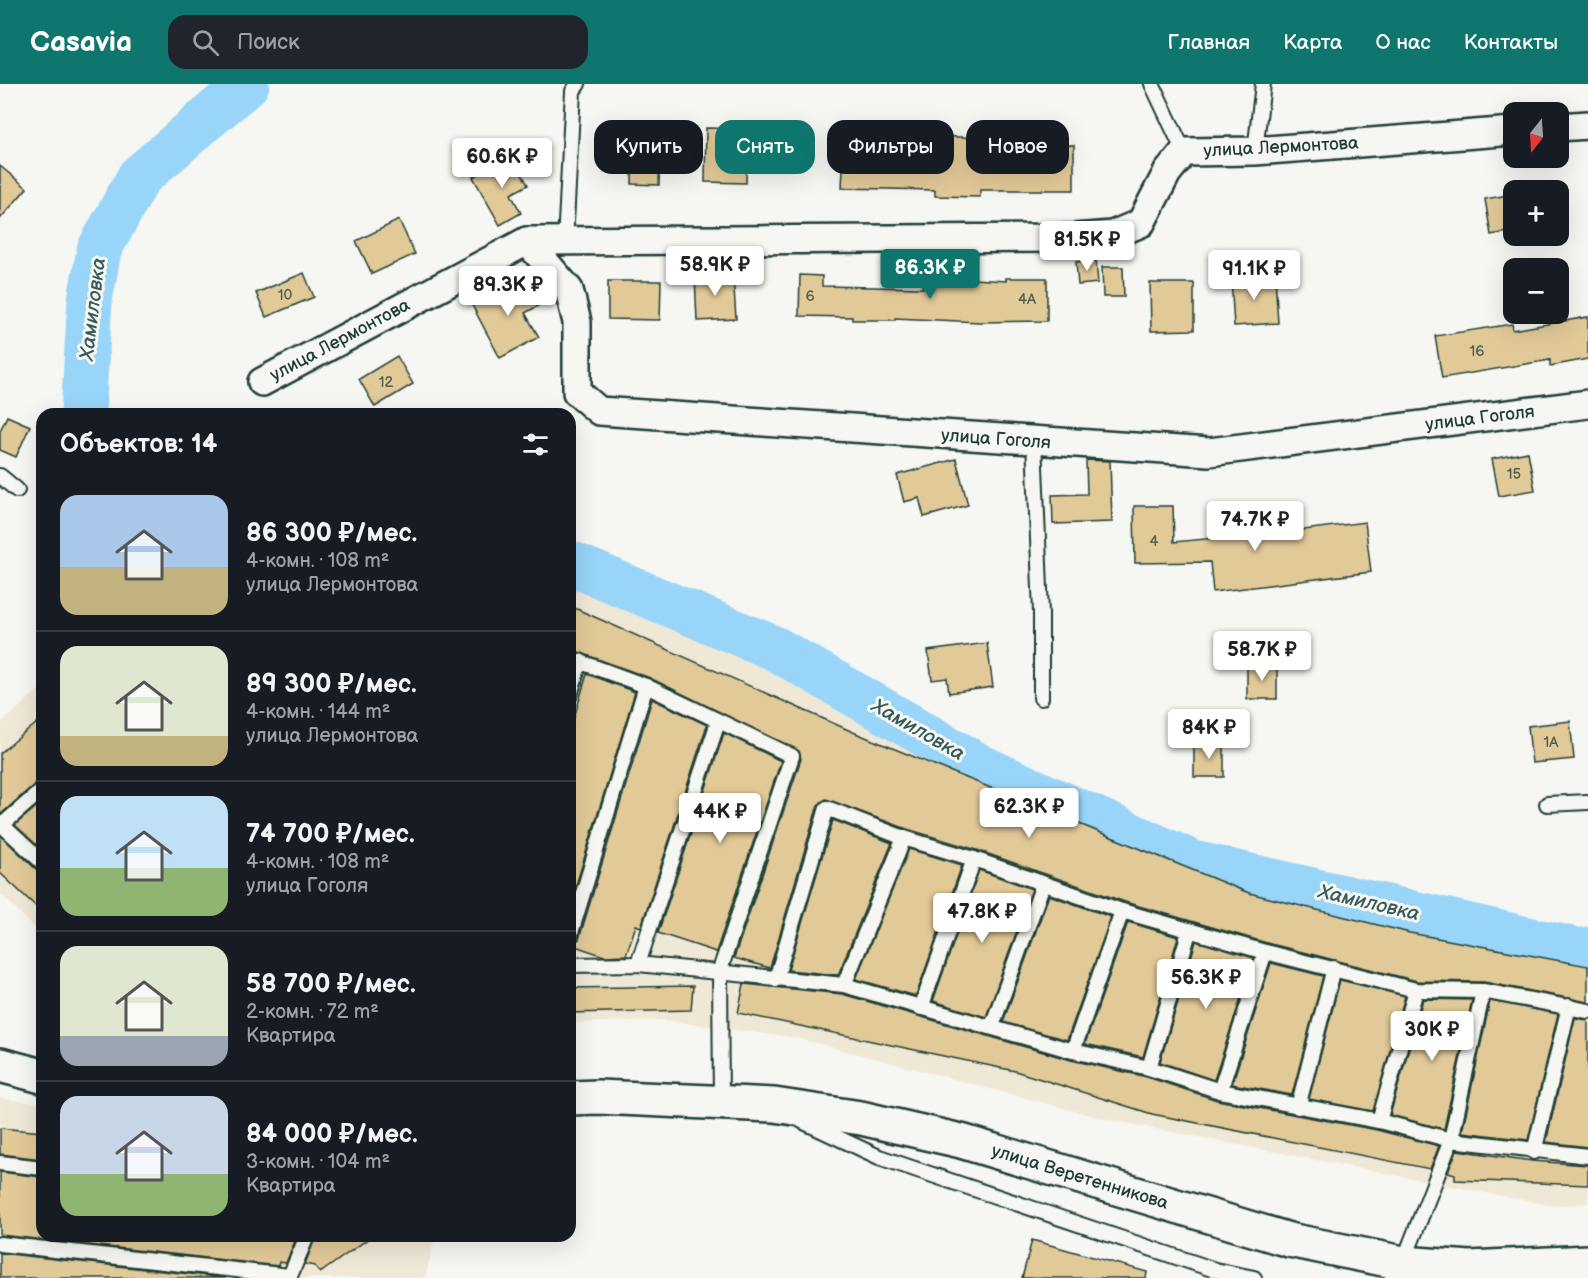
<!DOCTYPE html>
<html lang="ru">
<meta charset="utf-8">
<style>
:root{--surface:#171b24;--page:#20242c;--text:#f1f3f6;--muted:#9ea1a6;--line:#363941;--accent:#0f766e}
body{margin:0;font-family:"Balsamiq Sans",sans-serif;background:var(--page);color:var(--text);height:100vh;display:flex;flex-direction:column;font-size:22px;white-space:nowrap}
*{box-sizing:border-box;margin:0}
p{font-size:20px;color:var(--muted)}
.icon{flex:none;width:33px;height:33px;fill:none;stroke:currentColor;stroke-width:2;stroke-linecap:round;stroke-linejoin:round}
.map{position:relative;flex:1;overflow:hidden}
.sheet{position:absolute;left:36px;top:324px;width:540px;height:834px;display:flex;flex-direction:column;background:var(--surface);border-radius:18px;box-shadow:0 6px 24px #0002}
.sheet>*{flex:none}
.guide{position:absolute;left:594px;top:36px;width:570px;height:54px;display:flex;gap:12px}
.needle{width:39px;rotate:197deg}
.buttons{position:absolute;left:1503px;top:18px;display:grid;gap:12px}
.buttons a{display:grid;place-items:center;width:66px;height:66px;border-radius:12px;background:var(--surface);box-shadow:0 6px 24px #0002;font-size:30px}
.price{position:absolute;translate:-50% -51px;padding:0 14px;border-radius:6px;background:#fff;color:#222;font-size:20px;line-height:39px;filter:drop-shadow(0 2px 3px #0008)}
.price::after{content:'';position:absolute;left:50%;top:36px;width:18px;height:14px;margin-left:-9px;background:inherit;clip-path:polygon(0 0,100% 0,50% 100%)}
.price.selected{background:var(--accent);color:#fff}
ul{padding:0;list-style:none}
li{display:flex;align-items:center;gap:18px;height:150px;padding:0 24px}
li+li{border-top:2px solid var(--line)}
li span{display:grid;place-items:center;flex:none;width:168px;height:120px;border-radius:18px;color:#555}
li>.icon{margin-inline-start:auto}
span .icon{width:72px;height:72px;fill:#fffc;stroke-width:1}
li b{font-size:26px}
h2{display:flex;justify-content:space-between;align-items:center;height:72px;padding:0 24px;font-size:26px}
.pill{padding:0 21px;border-radius:18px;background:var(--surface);box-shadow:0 6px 24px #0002;font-size:21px;line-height:54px}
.pill.selected{background:var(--accent);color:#fff}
header{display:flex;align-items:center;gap:36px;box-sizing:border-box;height:84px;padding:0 30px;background:var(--accent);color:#fff}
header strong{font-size:28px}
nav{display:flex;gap:33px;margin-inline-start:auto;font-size:21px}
.search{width:420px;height:54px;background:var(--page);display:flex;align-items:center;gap:15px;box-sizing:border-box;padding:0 21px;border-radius:18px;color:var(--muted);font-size:22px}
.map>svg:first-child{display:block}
</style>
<header>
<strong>Casavia</strong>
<div class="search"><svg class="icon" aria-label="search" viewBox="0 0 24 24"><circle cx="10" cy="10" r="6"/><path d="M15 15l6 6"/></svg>Поиск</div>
<nav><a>Главная</a><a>Карта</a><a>О нас</a><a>Контакты</a></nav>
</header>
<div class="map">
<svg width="1588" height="1194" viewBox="0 0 1588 1194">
<rect width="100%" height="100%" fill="#f6f6f2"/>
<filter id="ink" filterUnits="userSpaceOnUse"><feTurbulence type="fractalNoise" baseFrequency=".0167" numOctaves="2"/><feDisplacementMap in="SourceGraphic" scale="12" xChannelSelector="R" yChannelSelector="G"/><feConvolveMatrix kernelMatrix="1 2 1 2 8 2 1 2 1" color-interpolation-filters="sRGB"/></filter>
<g filter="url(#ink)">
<!-- built -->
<g fill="#f0e8d7">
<polygon points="570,502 845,618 906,654 1238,799 1473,853 1588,873 1588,1119 1554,1122 1105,1035 797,954 664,936 570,939"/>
<polygon points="42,603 42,851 0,809 0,640"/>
<polygon points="0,1014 42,1020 42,1152 435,1152 425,1194 0,1194"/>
</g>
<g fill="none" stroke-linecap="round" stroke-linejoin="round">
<!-- river -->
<g stroke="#98d5f9" stroke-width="45">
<polyline points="83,330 90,216 99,166 139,93 247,0"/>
<polyline points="570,479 776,565 981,683 1193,779 1580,867 1588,865"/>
</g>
</g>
<!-- building -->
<g fill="#e2c998" stroke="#1f3d34" stroke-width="1.5">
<polygon points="706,44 747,45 746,99 705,98"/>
<polygon points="937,52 982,54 981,63 1074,61 1074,106 980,106 980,113 935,112 935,106 842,104 844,65 937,68"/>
<polygon points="633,57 660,57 659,101 632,100"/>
<polygon points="512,72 528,101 511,110 521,129 500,141 473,93"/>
<polygon points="0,82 27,104 0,135"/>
<polygon points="1514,110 1514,147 1491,151 1485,115"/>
<polygon points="399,136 415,170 372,190 356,157"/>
<polygon points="1096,176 1098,199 1078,201 1076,178"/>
<polygon points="1102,183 1123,183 1124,213 1103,213"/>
<polygon points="304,189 314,213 266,233 256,209"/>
<polygon points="733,189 736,235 697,237 695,192"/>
<polygon points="800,191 822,192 822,202 923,204 923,192 1006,197 1006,194 1047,194 1047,237 980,238 895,234 895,236 852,236 852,233 799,232"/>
<polygon points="1275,192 1278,239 1234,242 1231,195"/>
<polygon points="522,194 538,222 525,229 539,253 500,274 472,221"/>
<polygon points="608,197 661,197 660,236 608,235"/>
<polygon points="1150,199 1194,199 1194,246 1151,247"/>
<polygon points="1588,233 1588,275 1550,282 1550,276 1442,294 1435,252 1512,240 1513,246"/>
<polygon points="397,272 413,300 375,323 359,295"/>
<polygon points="7,332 30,342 16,373 0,366 0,347"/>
<polygon points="1528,368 1535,406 1499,412 1492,375"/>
<polygon points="956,375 968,421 924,433 919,414 904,418 897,391"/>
<polygon points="1086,376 1110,377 1112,438 1053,440 1052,411 1087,410"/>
<polygon points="1134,422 1173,422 1174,458 1258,450 1258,452 1365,438 1371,488 1213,508 1210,478 1135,479"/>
<polygon points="570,522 853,648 1249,809 1410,849 1588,882 1588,918 1484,898 1417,897 1267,859 1125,818 977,766 907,745 826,715 818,721 770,884 734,874 801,675 799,667 650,594 570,565"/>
<polygon points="987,559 993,603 949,609 947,594 932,596 928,567"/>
<rect x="1247" y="580" width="30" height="35"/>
<polygon points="587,590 635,608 570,821 570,647"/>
<polygon points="652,615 707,641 641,843 636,841 626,871 604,872 572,861 579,855"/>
<polygon points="42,635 42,697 36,699 0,731 0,669"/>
<polygon points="1570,637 1574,675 1532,679 1528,642"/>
<polygon points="724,649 781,677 716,868 658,849"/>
<rect x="1194" y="660" width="30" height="33"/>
<polygon points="42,718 42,766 15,741"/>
<polygon points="833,736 892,759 838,891 788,886"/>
<polygon points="0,751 36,785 42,787 42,828 0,789"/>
<polygon points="909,765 962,781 916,912 856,895"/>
<polygon points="979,786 1032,805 986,933 933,917"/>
<polygon points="1049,811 1111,833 1067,956 1003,938"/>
<polygon points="1128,838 1178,853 1143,973 1085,960"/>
<polygon points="1196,857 1254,874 1214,996 1160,978"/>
<polygon points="1271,879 1323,892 1292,1011 1232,1000"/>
<polygon points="1340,896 1405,912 1373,1027 1309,1015"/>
<polygon points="744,900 842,910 1071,976 1147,993 1217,1016 1377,1046 1439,1062 1430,1085 1152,1030 1015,987 738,929"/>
<polygon points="693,902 691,926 570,929 570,904"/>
<polygon points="1423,915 1472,916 1444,1045 1390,1031"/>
<polygon points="1490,917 1558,930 1528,1056 1462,1048"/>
<polygon points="1575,934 1588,936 1588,1063 1546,1058"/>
<polygon points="0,1044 42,1048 42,1075 0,1070"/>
<polygon points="1457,1066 1532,1077 1588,1081 1588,1101 1455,1096 1455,1090 1448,1088"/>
<polygon points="0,1088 42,1093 42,1152 297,1152 286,1179 279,1178 278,1182 0,1151"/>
<polygon points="316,1152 372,1152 320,1189 315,1182 305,1180"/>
<polygon points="1032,1156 1147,1188 1146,1194 1022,1194"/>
<polygon points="0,1169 226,1194 0,1194"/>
</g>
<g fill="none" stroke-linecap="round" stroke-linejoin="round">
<defs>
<g id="lane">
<polyline points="1152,0 1184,68"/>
<polyline points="1255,67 1263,0"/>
<polyline points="565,158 573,7 578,0"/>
<polyline points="1034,357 1041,529 1041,614"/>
<polyline points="0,392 17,406"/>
<polyline points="570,574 646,602 792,672 720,886 721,1019"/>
<polyline points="570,611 580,577"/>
<polyline points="42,706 2,741 42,778"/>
<polyline points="1547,720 1588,718"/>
<polyline points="570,852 646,602"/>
<polyline points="638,880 718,638"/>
<polyline points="570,881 638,880 844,901 1073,967 1149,984 1220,1007 1379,1037 1451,1056 1588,1072"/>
<polyline points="776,895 827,724 904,754 974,775 1122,827 1265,868 1416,906 1483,907 1588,927"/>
<polyline points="844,901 904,754"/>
<polyline points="921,924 974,775"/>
<polyline points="992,942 1043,800"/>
<polyline points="1073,967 1122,827"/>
<polyline points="1149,984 1189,848"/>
<polyline points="1220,1007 1265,868"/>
<polyline points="1298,1023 1334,884"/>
<polyline points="802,1037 879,1073 1215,1186 1254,1194"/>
<polyline points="1379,1037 1416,906"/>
<polyline points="1534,1068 1569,922"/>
<polyline points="0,1079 42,1084"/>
<polyline points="0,1160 290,1192 307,1152"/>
<polyline points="1392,1194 1403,1179 1451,1056 1483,907"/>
</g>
<g id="street">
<polyline points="1558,43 1588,41"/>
<polyline points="527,157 569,206 577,238 577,308 599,327 1209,368 1588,320"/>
<polyline points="262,298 527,157 1075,154 1112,151 1141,139 1167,89 1184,68 1255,67 1514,47"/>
</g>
<g id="secondary">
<polyline points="0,981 42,992"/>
<polyline points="570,1014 598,1013 774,1021 861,1034 961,1057 1289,1156 1403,1179 1470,1184 1588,1178"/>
</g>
</defs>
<!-- lane casing -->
<use href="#lane" stroke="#1f3d34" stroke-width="18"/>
<!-- street casing -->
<use href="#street" stroke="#1f3d34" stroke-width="32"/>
<!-- secondary casing -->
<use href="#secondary" stroke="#1f3d34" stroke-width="38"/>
<!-- lane -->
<use href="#lane" stroke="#f6f6f2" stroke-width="14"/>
<!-- street -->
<use href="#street" stroke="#f6f6f2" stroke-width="27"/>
<!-- secondary -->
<use href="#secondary" stroke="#f6f6f2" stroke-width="33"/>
</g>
</g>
<g text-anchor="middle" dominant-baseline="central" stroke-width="6" stroke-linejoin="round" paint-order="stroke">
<!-- number labels -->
<g font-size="15" fill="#50604d">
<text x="285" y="211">10</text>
<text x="810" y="212">6</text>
<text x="1027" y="215">4А</text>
<text x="1477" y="267">16</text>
<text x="386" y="298">12</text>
<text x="1514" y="390">15</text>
<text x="1154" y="457">4</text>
<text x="1551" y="658">1А</text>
</g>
<!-- street labels -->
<g font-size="18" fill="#1f3d34" stroke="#f6f6f2">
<text transform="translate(1281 63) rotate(-3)">улица Лермонтова</text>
<text transform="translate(340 256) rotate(-28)">улица Лермонтова</text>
<text transform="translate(1480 334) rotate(-7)">улица Гоголя</text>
<text transform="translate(996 355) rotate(4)">улица Гоголя</text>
<text transform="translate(1080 1093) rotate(17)">улица Веретенникова</text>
</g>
<!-- water labels -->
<g font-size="20" font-style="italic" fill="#375b5b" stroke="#f6f6f2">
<text transform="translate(93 225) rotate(-83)">Хамиловка</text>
<text transform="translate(918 646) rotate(30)">Хамиловка</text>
<text transform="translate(1369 819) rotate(13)">Хамиловка</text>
</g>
</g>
</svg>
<div class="buttons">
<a><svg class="needle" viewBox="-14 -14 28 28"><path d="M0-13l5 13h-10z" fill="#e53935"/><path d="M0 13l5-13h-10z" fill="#9ea1a6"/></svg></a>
<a>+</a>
<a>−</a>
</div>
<b class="price" style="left:502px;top:105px">60.6K ₽</b>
<b class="price" style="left:1087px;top:188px">81.5K ₽</b>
<b class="price" style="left:715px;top:213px">58.9K ₽</b>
<b class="price selected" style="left:930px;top:216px">86.3K ₽</b>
<b class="price" style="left:1254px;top:217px">91.1K ₽</b>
<b class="price" style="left:508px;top:233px">89.3K ₽</b>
<b class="price" style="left:1255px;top:468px">74.7K ₽</b>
<b class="price" style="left:1262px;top:598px">58.7K ₽</b>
<b class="price" style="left:1209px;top:676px">84K ₽</b>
<b class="price" style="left:1029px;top:755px">62.3K ₽</b>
<b class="price" style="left:720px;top:760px">44K ₽</b>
<b class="price" style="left:982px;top:860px">47.8K ₽</b>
<b class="price" style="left:1206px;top:926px">56.3K ₽</b>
<b class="price" style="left:1432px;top:978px">30K ₽</b>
<div class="guide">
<a class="pill">Купить</a>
<a class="pill selected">Снять</a>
<a class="pill">Фильтры</a>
<a class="pill">Новое</a>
</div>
<section class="sheet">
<h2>Объектов: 14<svg class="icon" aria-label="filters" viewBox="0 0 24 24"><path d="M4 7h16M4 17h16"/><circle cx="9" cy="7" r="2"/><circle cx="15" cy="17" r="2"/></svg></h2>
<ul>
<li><span style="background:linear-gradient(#a9c7e8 60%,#c2b280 0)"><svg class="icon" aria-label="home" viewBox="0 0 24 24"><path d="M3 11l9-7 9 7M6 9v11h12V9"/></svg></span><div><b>86 300 ₽/мес.</b><p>4-комн. · 108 m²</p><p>улица Лермонтова</p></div></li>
<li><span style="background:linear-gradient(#dfe7d0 75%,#c2b280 0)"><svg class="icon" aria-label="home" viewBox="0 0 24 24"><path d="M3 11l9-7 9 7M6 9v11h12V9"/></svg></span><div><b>89 300 ₽/мес.</b><p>4-комн. · 144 m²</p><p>улица Лермонтова</p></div></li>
<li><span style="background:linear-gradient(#bfe0f5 60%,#8fb573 0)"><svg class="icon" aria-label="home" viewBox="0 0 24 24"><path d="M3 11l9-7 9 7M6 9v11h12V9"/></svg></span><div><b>74 700 ₽/мес.</b><p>4-комн. · 108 m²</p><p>улица Гоголя</p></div></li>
<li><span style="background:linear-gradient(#dfe7d0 75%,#9aa5b1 0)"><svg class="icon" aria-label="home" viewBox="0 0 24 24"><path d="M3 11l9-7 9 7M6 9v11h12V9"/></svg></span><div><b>58 700 ₽/мес.</b><p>2-комн. · 72 m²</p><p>Квартира</p></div></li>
<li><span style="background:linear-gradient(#c9d6e8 65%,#8fb573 0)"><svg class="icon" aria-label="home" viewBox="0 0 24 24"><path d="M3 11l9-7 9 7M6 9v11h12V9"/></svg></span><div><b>84 000 ₽/мес.</b><p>3-комн. · 104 m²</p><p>Квартира</p></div></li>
</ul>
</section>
</div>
